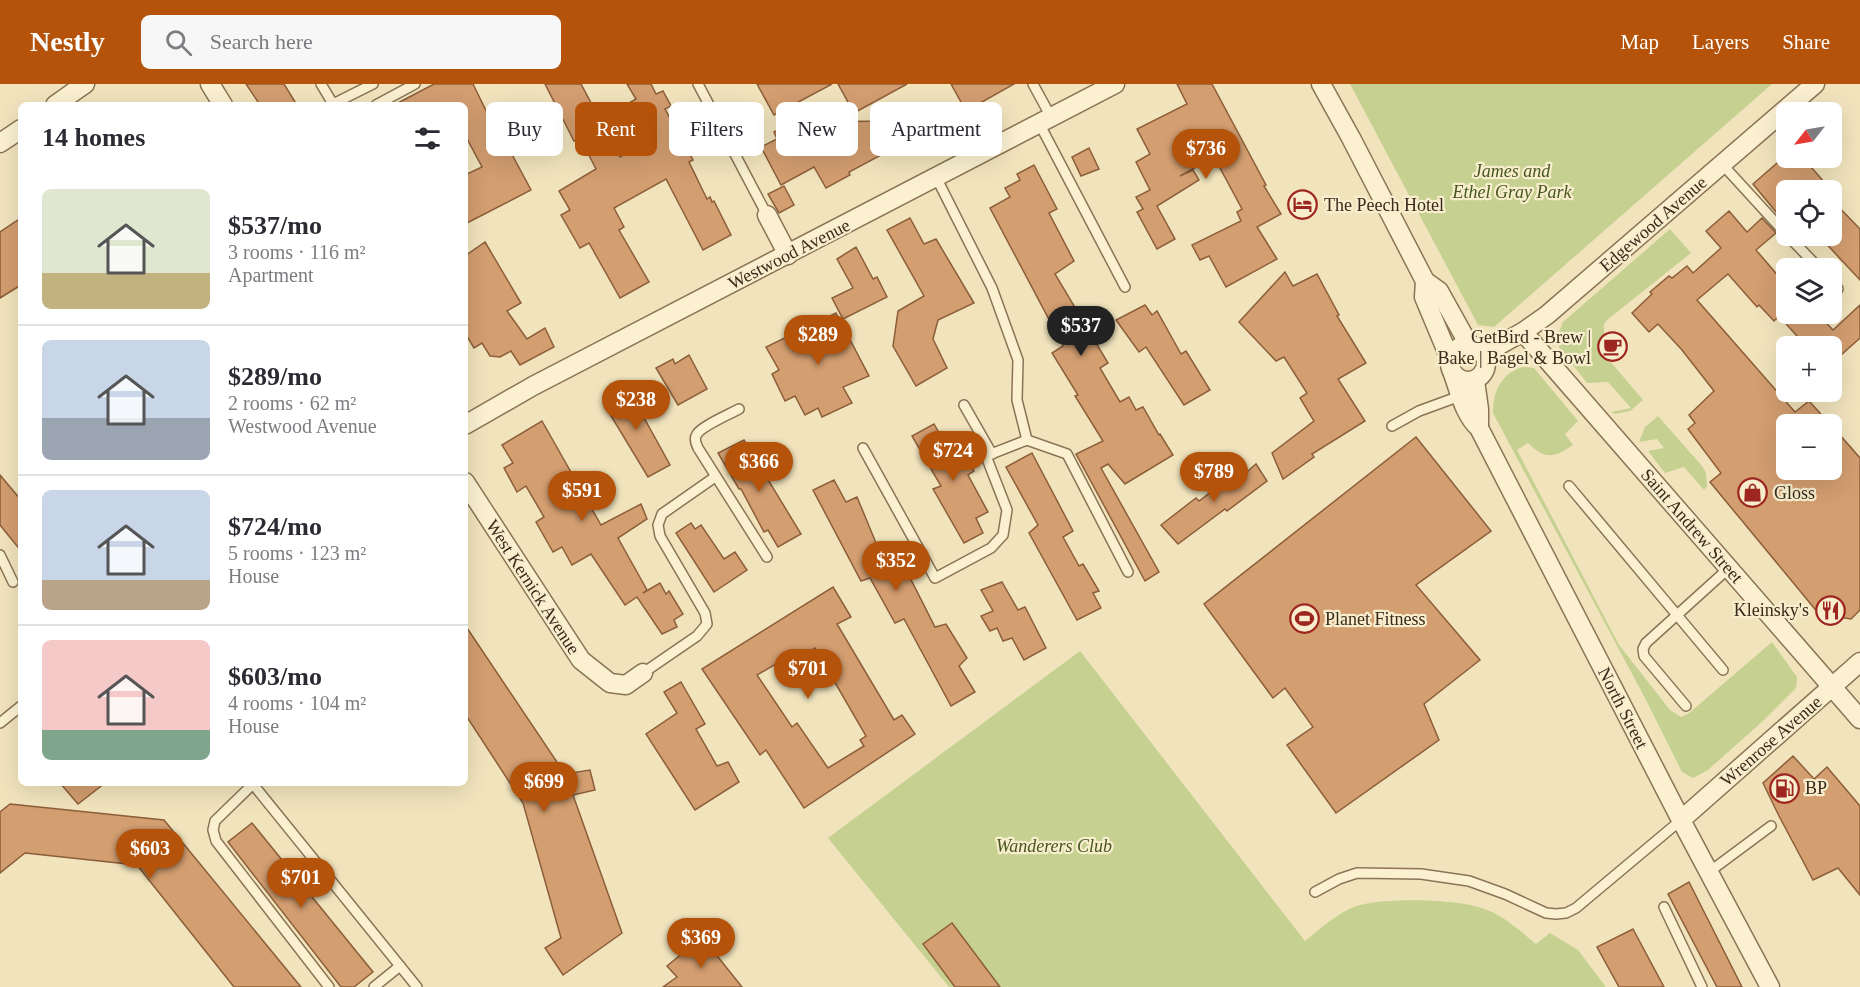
<!DOCTYPE html>
<meta charset="utf-8">
<style>
:root{--surface:#fff;--page:#f7f7f7;--text:#2b2b33;--muted:#7c7c81;--line:#e1e1e2;--accent:#b45309}
body{margin:0;font-family:"Times New Roman",serif;background:var(--page);color:var(--text);height:100vh;display:flex;flex-direction:column;font-size:22px;white-space:nowrap}
*{box-sizing:border-box;margin:0}
p{font-size:20px;color:var(--muted)}
.icon{flex:none;width:33px;height:33px;fill:none;stroke:currentColor;stroke-width:2;stroke-linecap:round;stroke-linejoin:round}
.map{position:relative;flex:1;overflow:hidden}
.details{position:absolute;left:18px;top:18px;width:450px;height:684px;display:flex;flex-direction:column;background:var(--surface);border-radius:9px;box-shadow:0 6px 24px #0002}
.details>*{flex:none}
.banner{position:absolute;left:486px;top:18px;width:570px;height:54px;display:flex;gap:12px}
.needle{width:39px;rotate:239deg}
.tools{position:absolute;left:1776px;top:18px;display:grid;gap:12px}
.tools a{display:grid;place-items:center;width:66px;height:66px;border-radius:9px;background:var(--surface);box-shadow:0 6px 24px #0002;font-size:30px}
.price{position:absolute;translate:-50% -51px;padding:0 14px;border-radius:21px;background:var(--accent);color:#fff;font-size:20px;line-height:39px;filter:drop-shadow(0 2px 3px #0008)}
.price::after{content:'';position:absolute;left:50%;top:36px;width:18px;height:14px;margin-left:-9px;background:inherit;clip-path:polygon(0 0,100% 0,50% 100%)}
.price.selected{background:#222;color:#fff}
ul{padding:0;list-style:none}
li{display:flex;align-items:center;gap:18px;height:150px;padding:0 24px}
li+li{border-top:2px solid var(--line)}
li span{display:grid;place-items:center;flex:none;width:168px;height:120px;border-radius:9px;color:#555}
li>.icon{margin-inline-start:auto}
span .icon{width:72px;height:72px;fill:#fffc;stroke-width:1}
li b{font-size:26px}
h2{display:flex;justify-content:space-between;align-items:center;height:72px;padding:0 24px;font-size:26px}
.chip{padding:0 21px;border-radius:9px;background:var(--surface);box-shadow:0 6px 24px #0002;font-size:21px;line-height:54px}
.chip.selected{background:var(--accent);color:#fff}
header{display:flex;align-items:center;gap:36px;box-sizing:border-box;height:84px;padding:0 30px;background:var(--accent);color:#fff}
header strong{font-size:28px}
nav{display:flex;gap:33px;margin-inline-start:auto;font-size:21px}
.search{width:420px;height:54px;background:var(--page);display:flex;align-items:center;gap:15px;box-sizing:border-box;padding:0 21px;border-radius:9px;color:var(--muted);font-size:22px}
.map>svg:first-child{display:block}
</style>
<header>
<strong>Nestly</strong>
<div class="search"><svg class="icon" aria-label="search" viewBox="0 0 24 24"><circle cx="10" cy="10" r="6"/><path d="M15 15l6 6"/></svg>Search here</div>
<nav><a>Map</a><a>Layers</a><a>Share</a></nav>
</header>
<div class="map">
<svg width="1860" height="903" viewBox="0 0 1860 903">
<rect width="100%" height="100%" fill="#f1e4bd"/>
<!-- green -->
<g fill="#c5d091">
<polygon points="1350,0 1772,0 1494,243 1478,241"/>
<polygon points="1670,145 1691,169 1607,236 1604,240 1604,270 1643,316 1630,327 1615,330 1611,328 1631,324 1608,298 1587,299 1559,263 1558,251 1563,238"/>
<path d="M1523,283L1534,284L1578,337L1565,350L1573,361C1554,374 1545,376 1528,359L1517,366L1619,561L1670,626L1681,633L1688,630L1772,558L1797,593L1796,604L1764,636L1708,686L1693,694L1682,688L1646,616L1493,329C1493,308 1501,289 1523,283Z"/>
<polygon points="1658,332 1702,382 1706,389 1707,402 1704,406 1684,383 1665,389 1648,367 1664,364 1657,355 1639,358 1645,343"/>
<path d="M1080,567L1305,857C1320,845 1336,830 1354,823C1379,813 1453,815 1478,823C1501,829 1518,845 1536,860L1550,849L1578,866L1606,903H949L828,754Z"/>
</g>
<!-- building -->
<g fill="#d39e70" stroke="#8c5e39" stroke-width="1.5" fill-rule="evenodd">
<polygon points="246,0 284,0 297,21 260,21"/>
<polygon points="434,0 473,0 497,49 500,48 531,106 465,140 465,91 482,83 465,51 465,21 394,21"/>
<polygon points="545,0 581,0 620,73 649,57 629,19 636,15 627,0 651,0 656,10 663,7 671,22 665,25 693,76 689,78 707,115 710,113 712,118 714,117 731,151 703,166 666,95 614,124 624,143 619,146 649,198 620,214 589,159 580,164 561,131 570,126 559,107 596,85 580,54 574,57"/>
<polygon points="757,0 832,0 774,31"/>
<polygon points="838,0 907,0 854,29"/>
<polygon points="951,0 1014,0 966,27"/>
<polygon points="1177,0 1212,0 1266,101 1264,102 1281,130 1257,143 1277,175 1226,203 1209,172 1200,176 1192,161 1241,137 1237,128 1242,125 1214,73 1180,92 1193,86 1199,96 1157,122 1175,155 1157,165 1137,128 1143,125 1136,113 1150,106 1136,78 1150,70 1137,45 1187,20"/>
<polygon points="901,37 911,55 849,88 850,91 826,104 814,83 781,101 761,63 777,55 774,48 781,45 777,38"/>
<polygon points="1089,64 1099,85 1081,92 1072,73"/>
<polygon points="1783,74 1803,74 1825,99 1817,106 1786,106 1786,140 1753,100"/>
<polygon points="1034,81 1057,125 1049,129 1074,177 1055,190 1108,279 1100,284 1120,318 1129,313 1136,326 1143,323 1159,351 1160,350 1173,371 1125,400 1108,380 1101,384 1159,488 1145,497 1076,370 1103,357 1075,312 1078,311 1052,269 1063,262 990,124 1010,113 1005,104 1020,96 1017,90"/>
<polygon points="784,102 794,121 779,129 768,110"/>
<polygon points="1832,116 1860,145 1860,196 1819,152 1832,152"/>
<polygon points="1729,127 1747,148 1762,134 1776,149 1756,166 1786,201 1786,226 1782,230 1818,230 1833,246 1860,221 1860,254 1832,279 1832,262 1806,262 1779,232 1774,237 1759,221 1757,223 1728,190 1697,216 1795,328 1809,317 1830,340 1786,340 1786,386 1832,386 1832,342 1860,374 1860,526 1851,535 1819,530 1710,398 1721,389 1688,345 1695,339 1689,331 1714,307 1682,266 1658,240 1649,248 1632,229 1652,210 1650,208 1669,192 1672,194 1687,182 1693,189 1721,164 1706,147"/>
<polygon points="21,134 21,201 0,214 0,148"/>
<polygon points="910,134 924,160 936,155 974,219 938,236 933,255 947,284 916,302 893,262 898,227 924,212 887,146"/>
<polygon points="485,158 521,219 507,227 527,255 545,244 554,263 520,281 511,267 500,273 490,272 482,259 474,264 465,249 465,172"/>
<polygon points="856,163 873,195 877,193 887,213 843,235 832,214 853,204 837,175"/>
<polygon points="1285,188 1293,202 1317,190 1339,231 1337,232 1366,279 1338,295 1365,337 1312,370 1314,373 1283,395 1272,369 1314,337 1300,314 1307,309 1284,273 1276,277 1239,238"/>
<polygon points="1145,221 1152,231 1157,227 1181,270 1186,267 1210,306 1184,321 1146,263 1139,268 1116,236"/>
<polygon points="836,229 869,292 843,303 852,319 822,333 818,324 805,331 795,312 785,317 772,290 779,286 766,263"/>
<polygon points="689,271 707,305 678,321 656,284 673,275 675,280"/>
<polygon points="626,301 670,381 648,393 605,322 608,320 604,314"/>
<polygon points="542,337 601,441 641,420 647,435 618,454 647,506 643,509 660,499 666,510 669,507 683,530 674,536 677,543 662,550 637,513 625,521 591,470 572,481 562,463 553,468 536,438 544,433 526,402 517,408 504,384 513,379 502,361"/>
<polygon points="934,340 949,366 958,358 974,387 968,391 988,428 976,434 983,449 964,459 933,405 941,402 912,352"/>
<polygon points="1416,353 1491,447 1416,501 1480,576 1424,620 1439,656 1336,729 1287,661 1313,643 1285,604 1273,614 1204,520"/>
<polygon points="744,356 801,450 778,463 768,446 764,448 741,405 739,405 718,369"/>
<polygon points="1032,369 1073,447 1063,453 1079,482 1083,480 1099,507 1093,509 1101,524 1077,536 1029,449 1038,441 1006,383"/>
<polygon points="1256,380 1267,397 1227,427 1225,425 1178,460 1161,441 1196,414 1199,417 1244,383 1248,387"/>
<polygon points="0,391 21,416 21,467 0,441"/>
<polygon points="834,396 846,418 857,413 886,483 901,476 935,543 946,540 967,574 959,582 975,608 951,622 904,535 895,539 870,494 861,497 813,406"/>
<polygon points="691,439 695,445 701,441 724,475 735,468 747,486 714,508 676,449"/>
<polygon points="1002,498 1018,526 1025,523 1046,564 1024,576 1012,554 1003,557 997,544 990,547 981,532 993,527 981,506"/>
<path d="M833,503L851,533L837,540L894,636L902,631L915,650L804,724L766,666L760,671L702,585ZM815,564L866,652L860,656L864,662L828,684L797,639L792,643L757,591L800,566L808,568Z"/>
<polygon points="465,541 565,690 590,686 595,706 573,711 622,849 563,891 545,864 561,854 523,719 465,630"/>
<polygon points="681,598 705,640 696,645 717,682 728,678 739,698 695,726 646,650 677,629 664,608"/>
<polygon points="1793,672 1814,695 1827,683 1860,722 1860,811 1838,784 1813,796 1779,732 1763,699"/>
<polygon points="60,699 105,699 78,720"/>
<polygon points="10,720 164,736 301,903 234,903 137,781 25,769 0,789 0,728"/>
<polygon points="252,739 373,888 354,903 341,903 228,758"/>
<polygon points="1689,798 1742,903 1717,903 1668,810"/>
<polygon points="952,839 1000,903 955,903 923,860"/>
<polygon points="1633,845 1664,903 1619,903 1597,863"/>
<polygon points="702,853 742,903 663,903 677,893 667,882"/>
</g>
<g fill="none" stroke-linecap="round" stroke-linejoin="round">
<defs>
<g id="service">
<polyline points="321,0 333,20"/>
<polyline points="698,0 767,131"/>
<polyline points="1033,0 1051,33"/>
<polyline points="331,21 373,0"/>
<polyline points="376,21 415,0"/>
<polyline points="1039,39 1125,203"/>
<polyline points="1722,80 1786,150"/>
<polyline points="1788,152 1819,184"/>
<polyline points="1832,198 1838,205"/>
<polyline points="964,321 992,370"/>
<path d="M739,325C730,330 702,342 697,350C694,354 696,360 698,364L767,473"/>
<polyline points="1392,342 1419,327 1460,312"/>
<polyline points="1027,356 1067,370 1128,488"/>
<polyline points="863,364 935,494 991,464 1003,451 1007,426 986,372 1027,356 1017,316 1018,276 992,204 936,93"/>
<polyline points="1569,402 1723,586"/>
<polyline points="0,471 13,498"/>
<polyline points="643,589 697,552 707,540 705,529 660,452 658,441 662,430 715,393"/>
<polyline points="1686,622 1644,572 1643,565 1646,559 1729,484"/>
<polyline points="0,639 21,622"/>
<polyline points="252,699 417,903"/>
<polyline points="253,700 215,737 213,746 216,757 329,903"/>
<polyline points="1709,788 1771,742"/>
<polyline points="1315,808 1339,795 1357,789 1421,790 1469,797 1505,810 1546,829 1556,830 1566,829 1576,824 1681,736"/>
<polyline points="1664,823 1702,903"/>
<polyline points="374,903 400,882"/>
</g>
<g id="minor">
<polyline points="210,0 223,21"/>
<polyline points="1321,0 1351,54 1425,197 1439,207 1469,261"/>
<polyline points="55,21 85,0"/>
<polyline points="0,59 21,45"/>
<polyline points="767,131 788,171"/>
<polyline points="1425,197 1424,213 1450,275"/>
<polyline points="1523,248 1860,635"/>
<circle cx="1468" cy="279" r="18"/>
<polyline points="1483,270 1523,248 1547,231 1815,0"/>
<path d="M1453,290C1460,309 1464,330 1479,344L1681,736L1770,903"/>
<polyline points="1475,297 1479,325 1479,344"/>
<polyline points="465,341 533,302 1115,0"/>
<polyline points="465,398 581,576 610,599 626,601 643,589"/>
<polyline points="1681,736 1860,578"/>
</g>
</defs>
<!-- service casing -->
<use href="#service" stroke="#8b7455" stroke-width="12"/>
<!-- minor casing -->
<use href="#minor" stroke="#8b7455" stroke-width="21"/>
<!-- service -->
<use href="#service" stroke="#fbf1d1" stroke-width="9"/>
<!-- minor -->
<use href="#minor" stroke="#fbf1d1" stroke-width="18"/>
</g>
<!-- icons -->
<defs>
<symbol id="hotel-ring" viewBox="-11 -11 22 22"><circle r="9.5" fill="#f8eecd" stroke="#9e2620" stroke-width="1.5"/><path d="M-6-4.5h1.5V1H6V5H4.5V3h-9V5H-6ZM-4 0a1.8 1.8 0 1 1 3.6 0ZM.5 0V-2.5h3Q6-2.5 6 0Z" fill="#9e2620"/></symbol>
<symbol id="cafe-ring" viewBox="-11 -11 22 22"><circle r="9.5" fill="#f8eecd" stroke="#9e2620" stroke-width="1.5"/><path d="M-5.5-4.5H6V0H3Q3 3.5 0 3.5H-2.5Q-5.5 3.5-5.5 0ZM3-3.2v2h1.7v-2ZM-6 4.5H4V6H-6Z" fill="#9e2620"/></symbol>
<symbol id="shop-ring" viewBox="-11 -11 22 22"><circle r="9.5" fill="#f8eecd" stroke="#9e2620" stroke-width="1.5"/><path d="M-5-2.5h2.3a2.7 3.5 0 0 1 5.4 0H5L5.5 6h-11ZM-1.5-2.5h3a1.5 2.3 0 0 0-3 0Z" fill="#9e2620"/></symbol>
<symbol id="restaurant-ring" viewBox="-11 -11 22 22"><circle r="9.5" fill="#f8eecd" stroke="#9e2620" stroke-width="1.5"/><path d="M-5-6h1v4h1v-4h1v4h1v-4h1v5L-1.5 .5V6h-2V.5L-5-1ZM5-6V6H3V1.5H1.5Q1.5-4 5-6Z" fill="#9e2620"/></symbol>
<symbol id="stadium-ring" viewBox="-11 -11 22 22"><circle r="9.5" fill="#f8eecd" stroke="#9e2620" stroke-width="1.5"/><path d="M0-5a6.5 5 0 1 0 0 10a6.5 5 0 1 0 0-10ZM-3.5-1.8h7v3.6h-7Z" fill="#9e2620"/></symbol>
<symbol id="fuel-ring" viewBox="-11 -11 22 22"><circle r="9.5" fill="#f8eecd" stroke="#9e2620" stroke-width="1.5"/><path d="M-5.5-6h7V0h2V4h1.3V-2.5L3-4.5l.8-.8L6-3V5H2.5V1h-1V6h-7ZM-4.2-4.7v3.2H.2V-4.7Z" fill="#9e2620"/></symbol>
</defs>
<g fill-rule="evenodd">
<use href="#hotel-ring" x="1286" y="104" width="33" height="33"/>
<use href="#cafe-ring" x="1596" y="246" width="33" height="33"/>
<use href="#shop-ring" x="1736" y="392" width="33" height="33"/>
<use href="#restaurant-ring" x="1814" y="510" width="33" height="33"/>
<use href="#stadium-ring" x="1288" y="518" width="33" height="33"/>
<use href="#fuel-ring" x="1768" y="688" width="33" height="33"/>
</g>
<g text-anchor="middle" dominant-baseline="central" stroke-width="4.5" stroke-linejoin="round" paint-order="stroke">
<!-- park labels -->
<g font-size="18" font-style="italic" fill="#465720" stroke="#f8eecd">
<text x="1512" y="87">James and<tspan x="1512" dy="21">Ethel Gray Park</tspan></text>
<text x="1054" y="762">Wanderers Club</text>
</g>
<!-- poi labels -->
<g font-size="18" fill="#392b1b" stroke="#f8eecd" text-anchor="start">
<text x="1324" y="121">The Peech Hotel</text>
<text x="1591" y="253" text-anchor="end">GetBird - Brew |<tspan x="1591" dy="21">Bake | Bagel &amp; Bowl</tspan></text>
<text x="1774" y="409">Gloss</text>
<text x="1809" y="526" text-anchor="end">Kleinsky's</text>
<text x="1325" y="535">Planet Fitness</text>
<text x="1805" y="704">BP</text>
</g>
<!-- street labels -->
<g font-size="18" fill="#392b1b" stroke="#f8eecd">
<text transform="translate(1653 140) rotate(-41)">Edgewood Avenue</text>
<text transform="translate(789 170) rotate(-27)">Westwood Avenue</text>
<text transform="translate(1692 442) rotate(49)">Saint Andrew Street</text>
<text transform="translate(533 503) rotate(57)">West Kernick Avenue</text>
<text transform="translate(1623 624) rotate(63)">North Street</text>
<text transform="translate(1771 657) rotate(-41)">Wrenrose Avenue</text>
</g>
</g>
</svg>
<div class="tools">
<a><svg class="needle" viewBox="-14 -14 28 28"><path d="M0-13l5 13h-10z" fill="#e53935"/><path d="M0 13l5-13h-10z" fill="#7c7c81"/></svg></a>
<a><svg class="icon" aria-label="locate" viewBox="0 0 24 24"><circle cx="12" cy="12" r="6"/><path d="M12 2v4M12 18v4M2 12h4M18 12h4"/></svg></a>
<a><svg class="icon" aria-label="layers" viewBox="0 0 24 24"><path d="M12 4l9 5-9 5-9-5zM3 14l9 5 9-5"/></svg></a>
<a>+</a>
<a>−</a>
</div>
<b class="price" style="left:1206px;top:96px">$736</b>
<b class="price selected" style="left:1081px;top:273px">$537</b>
<b class="price" style="left:818px;top:282px">$289</b>
<b class="price" style="left:636px;top:347px">$238</b>
<b class="price" style="left:953px;top:398px">$724</b>
<b class="price" style="left:759px;top:409px">$366</b>
<b class="price" style="left:1214px;top:419px">$789</b>
<b class="price" style="left:582px;top:438px">$591</b>
<b class="price" style="left:896px;top:508px">$352</b>
<b class="price" style="left:808px;top:616px">$701</b>
<b class="price" style="left:544px;top:729px">$699</b>
<b class="price" style="left:150px;top:796px">$603</b>
<b class="price" style="left:301px;top:825px">$701</b>
<b class="price" style="left:701px;top:885px">$369</b>
<div class="banner">
<a class="chip">Buy</a>
<a class="chip selected">Rent</a>
<a class="chip">Filters</a>
<a class="chip">New</a>
<a class="chip">Apartment</a>
</div>
<section class="details">
<h2>14 homes<svg class="icon" aria-label="filters" viewBox="0 0 24 24"><path d="M4 7h16M4 17h16"/><circle cx="9" cy="7" r="2"/><circle cx="15" cy="17" r="2"/></svg></h2>
<ul>
<li><span style="background:linear-gradient(#dfe7d0 70%,#c2b280 0)"><svg class="icon" aria-label="home" viewBox="0 0 24 24"><path d="M3 11l9-7 9 7M6 9v11h12V9"/></svg></span><div><b>$537/mo</b><p>3 rooms · 116 m²</p><p>Apartment</p></div></li>
<li><span style="background:linear-gradient(#c9d6e8 65%,#9aa5b1 0)"><svg class="icon" aria-label="home" viewBox="0 0 24 24"><path d="M3 11l9-7 9 7M6 9v11h12V9"/></svg></span><div><b>$289/mo</b><p>2 rooms · 62 m²</p><p>Westwood Avenue</p></div></li>
<li><span style="background:linear-gradient(#c9d6e8 75%,#b9a48a 0)"><svg class="icon" aria-label="home" viewBox="0 0 24 24"><path d="M3 11l9-7 9 7M6 9v11h12V9"/></svg></span><div><b>$724/mo</b><p>5 rooms · 123 m²</p><p>House</p></div></li>
<li><span style="background:linear-gradient(#f6c9c9 75%,#7fa58c 0)"><svg class="icon" aria-label="home" viewBox="0 0 24 24"><path d="M3 11l9-7 9 7M6 9v11h12V9"/></svg></span><div><b>$603/mo</b><p>4 rooms · 104 m²</p><p>House</p></div></li>
</ul>
</section>
</div>
